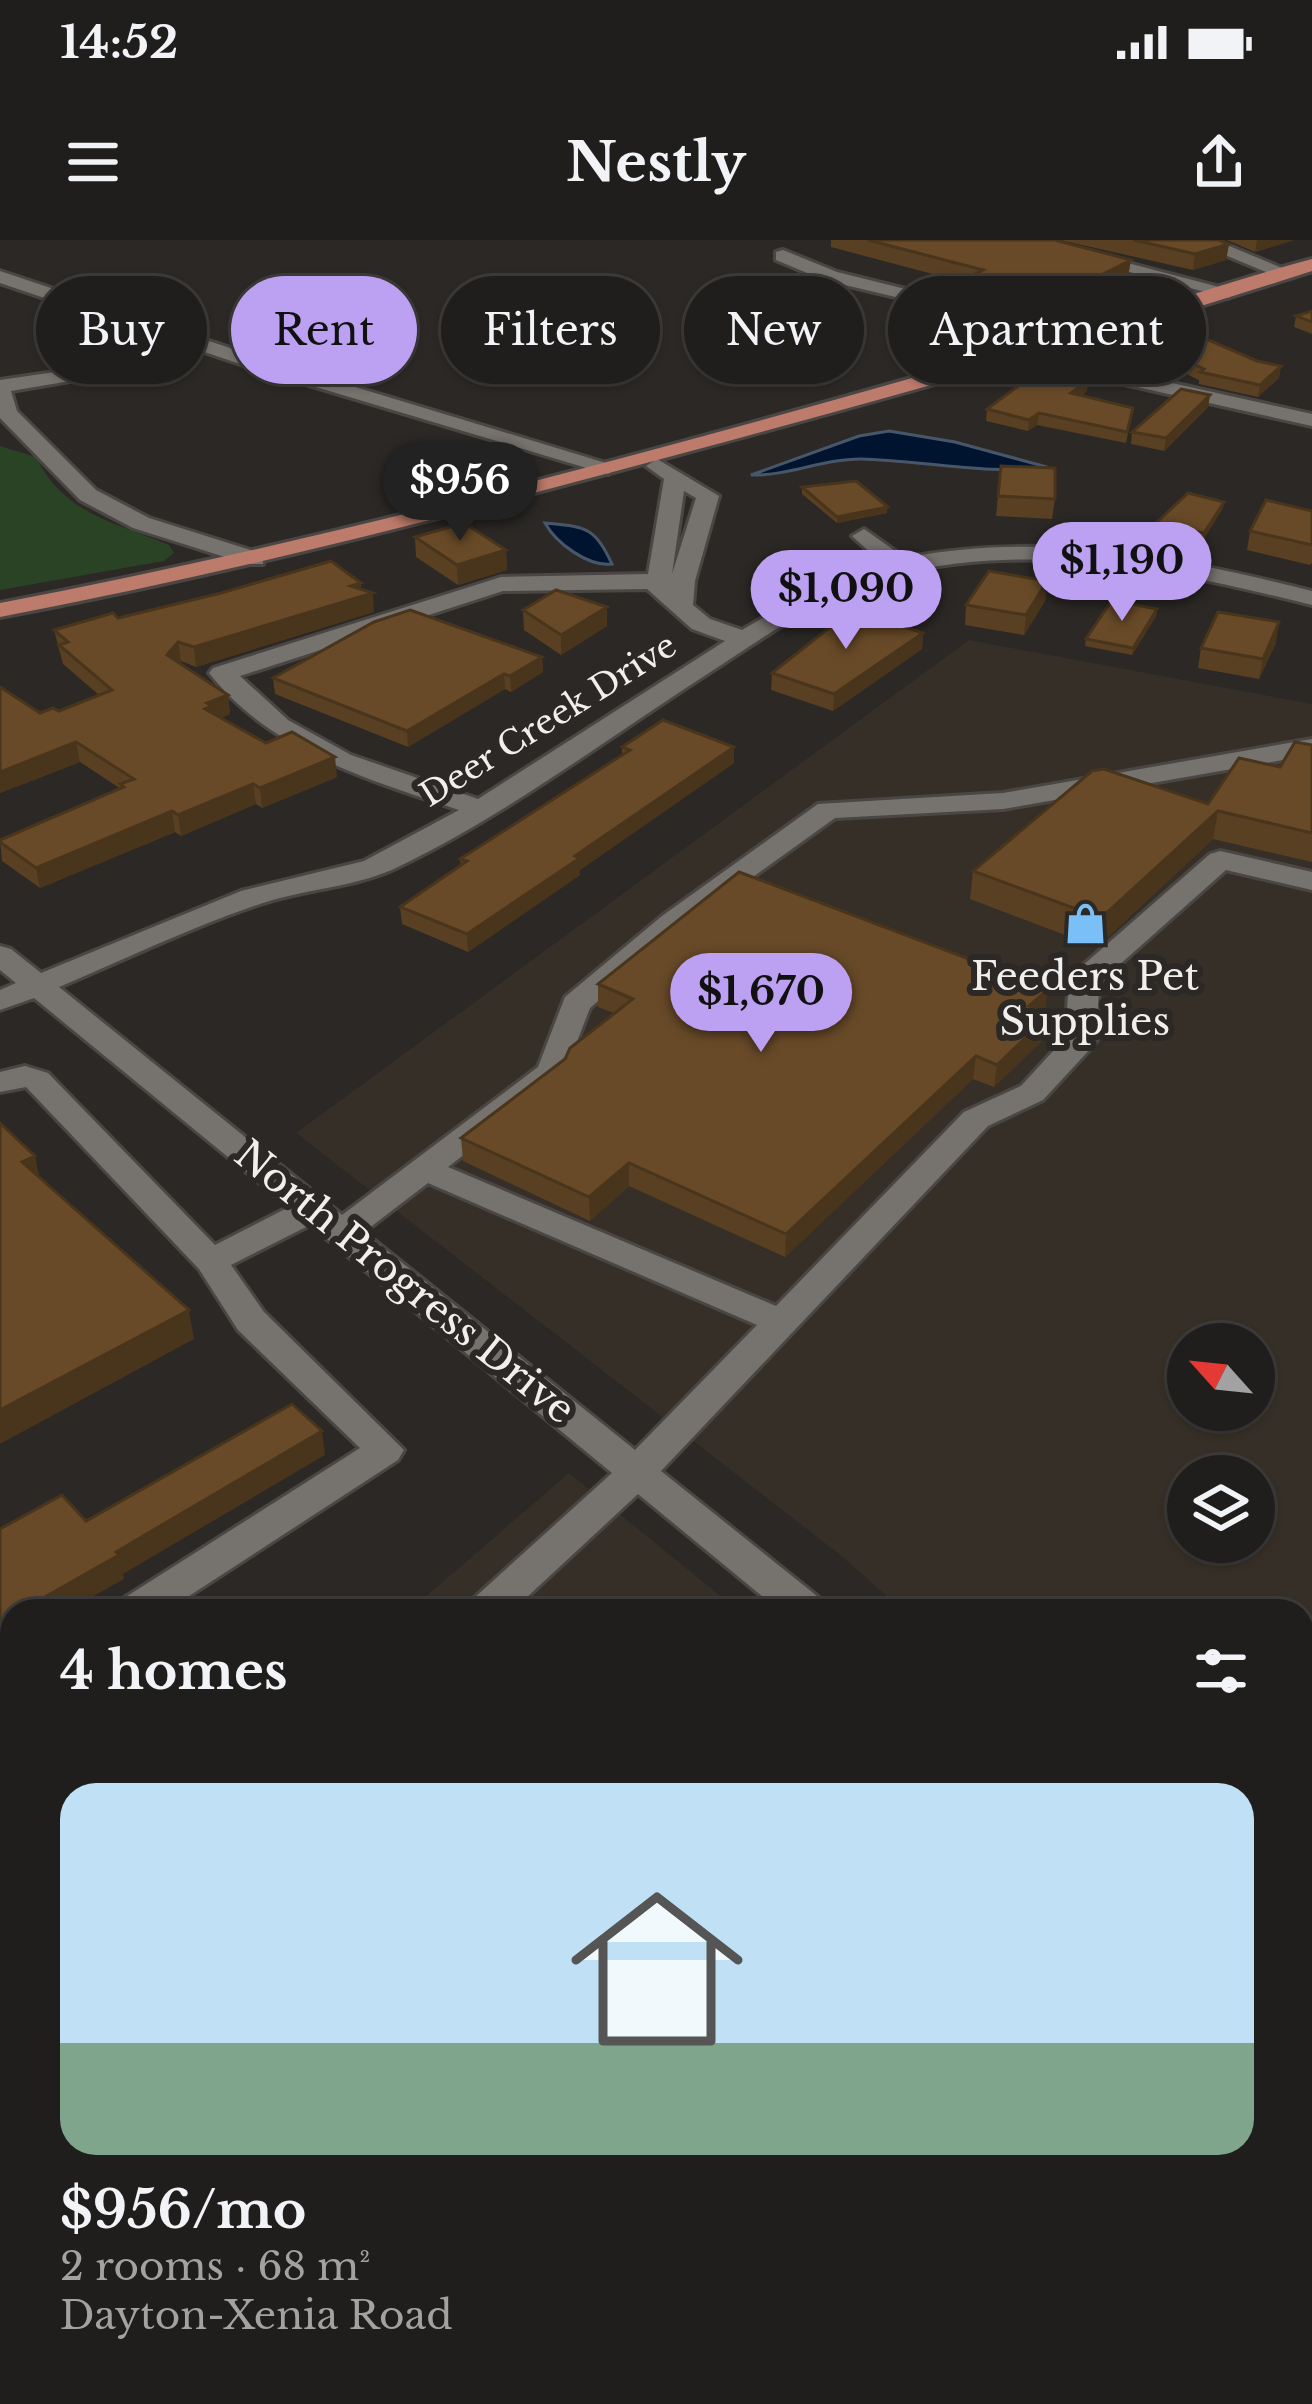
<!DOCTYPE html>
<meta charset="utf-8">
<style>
:root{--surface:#201e1c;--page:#2d2b29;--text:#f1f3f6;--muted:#a2a2a3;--line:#3d3c3b;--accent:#bca0f2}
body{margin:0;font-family:"Libre Baskerville",serif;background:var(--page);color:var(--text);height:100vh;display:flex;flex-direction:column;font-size:45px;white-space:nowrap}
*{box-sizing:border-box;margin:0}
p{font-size:39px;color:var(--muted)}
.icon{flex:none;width:66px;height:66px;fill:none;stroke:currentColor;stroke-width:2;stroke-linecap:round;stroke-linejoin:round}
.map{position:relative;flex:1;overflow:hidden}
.drawer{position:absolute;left:0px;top:1359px;width:1314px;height:807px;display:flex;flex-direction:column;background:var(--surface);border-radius:36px 36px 0 0;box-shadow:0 3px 9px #0004,0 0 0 3px var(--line)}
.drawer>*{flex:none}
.guide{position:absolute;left:36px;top:36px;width:1242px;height:108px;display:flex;gap:24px}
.needle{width:78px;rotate:297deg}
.buttons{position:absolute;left:1167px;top:1083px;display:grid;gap:24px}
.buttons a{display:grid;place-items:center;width:108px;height:108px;border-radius:50%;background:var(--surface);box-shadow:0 3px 9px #0004,0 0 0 3px var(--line);font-size:60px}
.price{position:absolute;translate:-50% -102px;padding:0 27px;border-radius:42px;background:var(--accent);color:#111;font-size:39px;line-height:78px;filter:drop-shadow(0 3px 6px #0008)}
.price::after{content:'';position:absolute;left:50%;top:72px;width:36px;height:27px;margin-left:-18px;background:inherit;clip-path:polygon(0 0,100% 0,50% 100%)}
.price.on{background:#222;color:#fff}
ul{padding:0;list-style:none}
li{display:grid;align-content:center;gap:24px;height:636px;padding:0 60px}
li+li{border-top:3px solid var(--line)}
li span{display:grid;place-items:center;height:372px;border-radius:36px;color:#555}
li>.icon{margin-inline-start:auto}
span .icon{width:216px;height:216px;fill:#fffc;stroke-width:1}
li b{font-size:51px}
h2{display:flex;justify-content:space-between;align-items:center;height:144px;padding:0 60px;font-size:51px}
.tag{padding:0 42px;border-radius:54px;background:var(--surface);box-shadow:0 3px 9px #0004,0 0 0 3px var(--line);font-size:42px;line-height:108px}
.tag.on{background:var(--accent);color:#111}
.status{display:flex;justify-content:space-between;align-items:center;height:84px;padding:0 60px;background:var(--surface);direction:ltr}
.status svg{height:33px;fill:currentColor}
header{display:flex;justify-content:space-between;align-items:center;height:156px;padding:0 60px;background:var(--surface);font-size:54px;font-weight:700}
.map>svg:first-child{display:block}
</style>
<div class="status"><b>14:52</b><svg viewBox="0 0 49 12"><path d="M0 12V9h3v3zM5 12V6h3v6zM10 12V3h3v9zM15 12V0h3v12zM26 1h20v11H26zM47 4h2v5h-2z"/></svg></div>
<header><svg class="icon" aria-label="menu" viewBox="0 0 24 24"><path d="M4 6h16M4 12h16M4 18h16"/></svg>Nestly<svg class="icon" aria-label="share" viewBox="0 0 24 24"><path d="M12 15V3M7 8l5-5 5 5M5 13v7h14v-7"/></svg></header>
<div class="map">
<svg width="1312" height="2164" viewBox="0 0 1312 2164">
<rect width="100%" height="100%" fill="#2b2825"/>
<!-- built -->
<g fill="#362f27" fill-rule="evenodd">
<path d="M969,400L1312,464V2045L1302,2035V1371H904L839,1314L296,893ZM1188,1104H1254V1170H1188ZM1188,1236H1254V1302H1188Z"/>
<polygon points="569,1233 739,1371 409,1371"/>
<polygon points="12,1842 12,2154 1208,2154 1216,2164 0,2164 0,1858"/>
</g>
<!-- green -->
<path fill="#294324" d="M0,206L36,217C64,274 114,282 169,305L174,313L164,321L0,350Z"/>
<!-- water -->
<g fill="#001430" stroke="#485669" stroke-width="3">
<path d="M889,191L955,202L1047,227C994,236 917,220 861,219C822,219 788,236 751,235L859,196Z"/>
<path d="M545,283C586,287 594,286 612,324C588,327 556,303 545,283Z"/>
</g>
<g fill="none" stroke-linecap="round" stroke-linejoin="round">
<!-- minor-tunnel -->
<polyline stroke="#494643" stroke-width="21" stroke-dasharray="21 10" stroke-linecap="butt" points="964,55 981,60"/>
<defs>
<g id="minor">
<polygon points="1009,0 1040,0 1238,52 1228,58"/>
<polygon points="1189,0 1215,0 1294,33 1278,37"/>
<polygon points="783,10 837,32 1099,97 1089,103 824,40 776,20 776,12"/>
<polygon points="0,31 263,119 619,227 608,234 600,232 249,127 0,43"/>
<polygon points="1023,110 1312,174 1312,186 1016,120 1013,116"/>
<polygon points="69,130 79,136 76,140 11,151 17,171 96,250 149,278 263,314 263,324 247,324 133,288 80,260 0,178 0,140"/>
<path d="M657,219L719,256L695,341L693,365L710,379L742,390L807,352L882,323L852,296L864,289L905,318C1044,291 1177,317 1312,351V365C1175,331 1031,299 891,336C827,352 770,393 715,429C612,495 511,572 400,626C356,648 306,648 260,664C191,687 126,719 59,747L342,975L538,827L565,757L662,676L818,564L1003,553L1312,499V515L1003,569L835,578L682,688L590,768L563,838L448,927L776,1066L964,872L1021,846L1065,798L1069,740L1073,734L1210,614L1220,611L1312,632V650L1226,630L1099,743L1097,800L1092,807L1043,860L988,886L661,1231L822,1360L828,1371H780L638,1254L512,1371H466L472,1360L612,1233L310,985L231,1025L264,1072L404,1210L398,1220L166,1371H115L121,1360L360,1208L238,1090L199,1029L26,847L0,852V832L25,826L48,833L215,1005L289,967L34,758L0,770V750L16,743L0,730V706L11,709L41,733L241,651L364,621L459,570C367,539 272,512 209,433L213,428L501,337L648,334L664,239L646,226ZM684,251L696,258L672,334ZM647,349L692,389L725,401L478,559L351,515L288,480L240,436L503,351ZM428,943L757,1085L635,1210L364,992Z"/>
<polygon points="12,1434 12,1471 0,1475 0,1437"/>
<polygon points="1312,1468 1312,1507 1302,1510 1302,1471"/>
<polygon points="0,1530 12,1534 12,1579 0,1575"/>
<polygon points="12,1886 12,1941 0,1946 0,1891"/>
<polygon points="12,1979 12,2040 0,2045 0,1983"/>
<polygon points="1302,2117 1312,2122 1312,2164 1284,2164 1279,2154 1302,2154"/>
<polygon points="138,2154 192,2154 188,2164 134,2164"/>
<polygon points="682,2154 737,2154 741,2164 686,2164"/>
</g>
<path id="major" d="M1312,19V31C1107,97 899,155 691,211C462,273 233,333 0,377V363C346,297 686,203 1024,106C1121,79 1215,45 1312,19Z"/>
</defs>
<!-- minor casing -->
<use href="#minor" stroke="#494644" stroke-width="6"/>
<!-- major casing -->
<use href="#major" stroke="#494644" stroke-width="6"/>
<!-- minor -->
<use href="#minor" fill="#76736f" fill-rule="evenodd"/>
<!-- major -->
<use href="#major" fill="#bd7b6b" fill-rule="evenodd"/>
</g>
<!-- wall -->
<g fill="#594022">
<polygon points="831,0 1055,0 1131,20 1128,36 1081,61 1039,69 973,51 974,45 831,7"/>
<polygon points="1060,0 1219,0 1229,4 1226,20 1193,30"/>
<polygon points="1227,0 1294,0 1255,12"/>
<polygon points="1312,71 1312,94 1294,87 1296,76"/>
<polygon points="1140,99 1281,126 1279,138 1258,157 1199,144 1199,140 1138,111"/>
<polygon points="1088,140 1087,151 1081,156 1133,168 1126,203 1037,185 1028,191 986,181 987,169"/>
<polygon points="1210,155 1208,167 1164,211 1131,204 1132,192"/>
<polygon points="1001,226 1055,259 1052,279 996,276"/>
<polygon points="802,247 887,273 837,283 802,254"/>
<polygon points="1223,268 1203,300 1155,290 1156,283"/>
<polygon points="1312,271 1312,323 1310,325 1247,310 1250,291"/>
<polygon points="415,297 506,310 507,330 458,345 416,317"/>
<polygon points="1047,341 1045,361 1024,395 965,385 966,365"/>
<polygon points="362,349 374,372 196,427 181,421 180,423 228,455 230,474 221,478 266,503 337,537 262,568 256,564 181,596 175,592 40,648 2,621 0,600 121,549 80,522 0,553 0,447 40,473 59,471 99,455 63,424 54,390 118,378"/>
<polygon points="607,367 607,386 561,415 524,390 523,370"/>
<polygon points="1157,369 1156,376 1132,415 1085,406 1086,399"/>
<polygon points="873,381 923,393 922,409 833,471 771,450 772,433"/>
<polygon points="1276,403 1259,439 1198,428 1201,408"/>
<polygon points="542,417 543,432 511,452 505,449 408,507 275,454 273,438"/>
<polygon points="1312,505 1312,622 1213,599 1097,707 970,659 973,631 1208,564 1280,527"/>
<polygon points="622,507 734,507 734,523 580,630 580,635 468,712 402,684 400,667 461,626 460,619 622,515"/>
<polygon points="598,744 1044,772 1050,774 1047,796 994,847 973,839 785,1017 629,946 590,981 463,921 461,898 565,819 614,773 598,767"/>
</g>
<!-- shaded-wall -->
<g fill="#49341c">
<polygon points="1257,0 1294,0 1255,12"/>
<polygon points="1229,4 1226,20 1193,30 1195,14"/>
<polygon points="1131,20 1128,36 1081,61 1039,69 1041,52"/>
<polygon points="1281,126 1279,138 1258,157 1260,145"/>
<polygon points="1088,140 1087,151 1070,165 1071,153"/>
<polygon points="1210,155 1208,167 1164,211 1166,198"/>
<polygon points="1039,173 1037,185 1028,191 1029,180"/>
<polygon points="1224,262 1223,268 1203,300 1204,293"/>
<polygon points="888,267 887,273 837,283 837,277"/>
<polygon points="506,310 507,330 458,345 457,325"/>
<polygon points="1047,341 1045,361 1024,395 1026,375"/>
<polygon points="361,343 362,357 373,353 374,372 196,427 194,407"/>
<polygon points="607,367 607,386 561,415 561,395"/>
<polygon points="1157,369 1156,376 1132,415 1133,408"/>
<polygon points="1279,382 1276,403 1259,439 1263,419"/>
<polygon points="923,393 922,409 833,471 834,454"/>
<polygon points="178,402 181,421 170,434 167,415"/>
<polygon points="542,417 543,432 511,452 510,436"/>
<polygon points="504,434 505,449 408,507 407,491"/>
<polygon points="228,455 230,474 214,481 205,469 207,463"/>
<polygon points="76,502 80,522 0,553 0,532"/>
<polygon points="734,507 734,523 580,630 580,635 468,712 467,694 575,616"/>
<polygon points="335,517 337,537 262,568 260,548"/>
<polygon points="253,544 256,564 181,596 178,575"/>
<polygon points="172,571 175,592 40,648 36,628"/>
<polygon points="1218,571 1213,599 1097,707 1101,678"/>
<polygon points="1048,749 1045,771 1029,766"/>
<polygon points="1050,774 1047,796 994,847 997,825"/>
<polygon points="976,816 973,839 785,1017 786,994"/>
<polygon points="35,916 41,945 22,922"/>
<polygon points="629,923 629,946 590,981 589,957"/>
<polygon points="189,1070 194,1099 0,1204 0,1170"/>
<polygon points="322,1191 325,1215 123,1334 124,1339 67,1371 20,1371 116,1312"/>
<polygon points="12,1375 12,1403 0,1409 0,1382"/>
</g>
<!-- building -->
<g fill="#684a28" stroke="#49341c" stroke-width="3">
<polygon points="868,0 1055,0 1131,20 1083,44 1041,52 975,34 983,30"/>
<polygon points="1134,0 1219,0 1229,4 1195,14"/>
<polygon points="1312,71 1312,82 1296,76"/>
<polygon points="1181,88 1257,121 1281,126 1260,145 1200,132 1204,129 1140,99"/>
<polygon points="1041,129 1088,140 1071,153 1133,168 1127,192 1039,173 1029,180 987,169"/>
<polygon points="1181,149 1210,155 1166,198 1132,192"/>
<polygon points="1001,226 1055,228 1055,259 998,256"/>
<polygon points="856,241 888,267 837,277 802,247"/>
<polygon points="1188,253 1224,262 1204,293 1156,283"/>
<polygon points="1266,260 1312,271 1312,305 1250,291"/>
<polygon points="464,283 506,310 457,325 415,297"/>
<polygon points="331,321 361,343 351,346 373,353 194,407 178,402 167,415 228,455 207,463 212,466 205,469 266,503 292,492 335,517 260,548 253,544 178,575 172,571 36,628 0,602 0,600 124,547 120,544 134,539 76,502 0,532 0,447 40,473 53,468 59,471 112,450 59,405 68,402 54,390 113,373 118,378 221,353"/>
<polygon points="989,331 1047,341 1026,375 966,365"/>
<polygon points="556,350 607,367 561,395 523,370"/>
<polygon points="1112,360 1157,369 1133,408 1086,399"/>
<polygon points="410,370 542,417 510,436 504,434 407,491 273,438 374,382"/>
<polygon points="1218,372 1279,382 1263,419 1201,408"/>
<polygon points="848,373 873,381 878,378 923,393 834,454 772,433"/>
<polygon points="663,480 734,507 575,616 580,618 467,694 400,667 467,621 460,619 630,510 622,507"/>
<polygon points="1295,502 1312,505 1312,593 1218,571 1101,678 973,631 1092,531 1104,529 1208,564 1239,518 1280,527"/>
<polygon points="739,632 1048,749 1029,766 1050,774 997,825 976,816 786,994 629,923 589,957 461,898 565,819 570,808 633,759 598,744"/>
<polygon points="0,883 35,916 22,922 189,1070 0,1170"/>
<polygon points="292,1164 322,1191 116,1312 119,1315 20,1371 12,1371 12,1375 0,1382 0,1289 62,1255 86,1281"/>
<polygon points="202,2154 514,2154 519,2164 206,2164"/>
</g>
<!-- icons -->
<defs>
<symbol id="shop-bare" viewBox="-9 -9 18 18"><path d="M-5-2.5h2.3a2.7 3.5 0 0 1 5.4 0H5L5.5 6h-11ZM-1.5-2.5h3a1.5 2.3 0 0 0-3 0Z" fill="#7abff8" stroke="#2b2825" stroke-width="2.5" paint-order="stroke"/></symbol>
</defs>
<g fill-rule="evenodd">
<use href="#shop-bare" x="1056" y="654" width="59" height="59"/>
</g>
<g text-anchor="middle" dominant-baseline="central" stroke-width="12" stroke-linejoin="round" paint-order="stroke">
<!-- far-street labels -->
<g font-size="33" fill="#f1efed" stroke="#2b2825">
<text transform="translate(548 480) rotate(-32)">Deer Creek Drive</text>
</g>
<!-- poi labels -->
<g font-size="39" fill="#f1efed" stroke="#2b2825">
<text x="1085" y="736">Feeders Pet<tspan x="1085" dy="45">Supplies</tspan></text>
</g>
<!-- street labels -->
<g font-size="39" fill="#f1efed" stroke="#2b2825">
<text transform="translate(405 1042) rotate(39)">North Progress Drive</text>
</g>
</g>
</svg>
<div class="buttons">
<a><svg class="needle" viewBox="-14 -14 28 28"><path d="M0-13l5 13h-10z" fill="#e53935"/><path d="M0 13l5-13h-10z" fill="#a2a2a3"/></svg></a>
<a><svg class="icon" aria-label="layers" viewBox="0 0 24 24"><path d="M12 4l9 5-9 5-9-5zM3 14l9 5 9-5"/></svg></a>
</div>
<b class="price on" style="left:460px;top:304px">$956</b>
<b class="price" style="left:1122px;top:384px">$1,190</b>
<b class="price" style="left:846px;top:412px">$1,090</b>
<b class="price" style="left:761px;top:815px">$1,670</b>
<div class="guide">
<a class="tag">Buy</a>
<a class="tag on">Rent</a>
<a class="tag">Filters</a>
<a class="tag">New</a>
<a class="tag">Apartment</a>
</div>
<section class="drawer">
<h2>4 homes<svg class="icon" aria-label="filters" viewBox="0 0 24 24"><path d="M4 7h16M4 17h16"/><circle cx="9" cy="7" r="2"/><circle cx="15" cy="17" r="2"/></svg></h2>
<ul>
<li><span style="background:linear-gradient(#bfe0f5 70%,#7fa58c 0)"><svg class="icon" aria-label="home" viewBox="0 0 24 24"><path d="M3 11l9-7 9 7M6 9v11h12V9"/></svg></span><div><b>$956/mo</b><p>2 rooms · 68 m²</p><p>Dayton-Xenia Road</p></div></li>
</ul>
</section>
</div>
